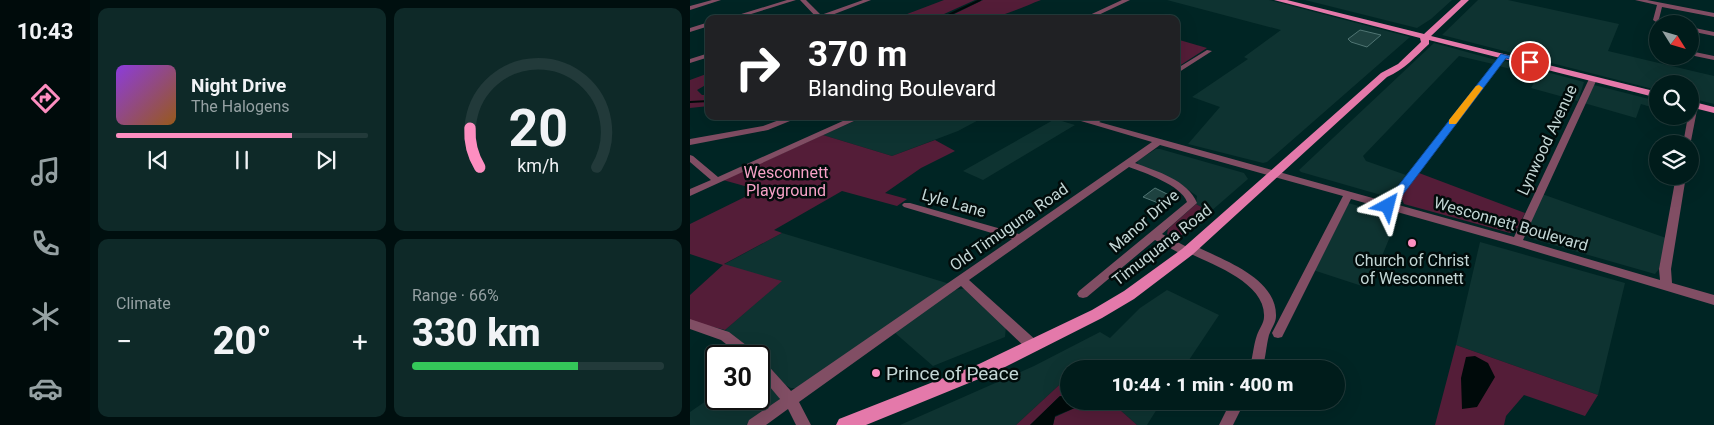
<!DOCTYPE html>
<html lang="en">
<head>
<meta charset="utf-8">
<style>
  :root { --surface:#001c1b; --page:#0e2928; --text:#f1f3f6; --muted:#95a1a3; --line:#223a3a; --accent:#fd8ec0 }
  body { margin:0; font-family:Roboto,sans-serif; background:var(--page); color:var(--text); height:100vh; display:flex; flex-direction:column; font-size:19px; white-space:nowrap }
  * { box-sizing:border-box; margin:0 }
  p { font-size:16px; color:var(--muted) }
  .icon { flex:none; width:28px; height:28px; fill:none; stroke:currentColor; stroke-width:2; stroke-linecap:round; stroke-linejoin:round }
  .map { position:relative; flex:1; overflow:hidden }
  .panel { display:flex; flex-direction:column; gap:8px; padding:8px; background:#000f0f; width:600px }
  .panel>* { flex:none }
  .top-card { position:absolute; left:15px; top:15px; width:475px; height:105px; border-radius:10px; box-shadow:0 5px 20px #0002,0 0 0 1px var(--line); background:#202124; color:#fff; overflow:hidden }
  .needle { width:32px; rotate:127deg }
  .tools { position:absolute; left:959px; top:15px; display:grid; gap:10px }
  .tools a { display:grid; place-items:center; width:50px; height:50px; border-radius:50%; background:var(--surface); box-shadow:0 5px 20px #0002,0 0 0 1px var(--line); font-size:25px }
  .speed { position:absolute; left:15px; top:345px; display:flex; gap:10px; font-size:25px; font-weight:700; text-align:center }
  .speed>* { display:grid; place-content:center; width:65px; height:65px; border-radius:50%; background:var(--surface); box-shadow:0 5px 20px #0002,0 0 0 1px var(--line); line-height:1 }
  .speed .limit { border:2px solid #111; border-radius:8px; background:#fff; color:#111 }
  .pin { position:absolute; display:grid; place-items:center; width:42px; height:42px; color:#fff; margin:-21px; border:2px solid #fff; border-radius:50%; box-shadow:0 1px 5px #0007 }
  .me { position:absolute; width:55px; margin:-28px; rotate:38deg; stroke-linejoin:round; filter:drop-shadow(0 0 4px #0008) }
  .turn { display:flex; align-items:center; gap:18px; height:105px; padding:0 20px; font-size:22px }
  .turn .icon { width:65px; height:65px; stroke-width:2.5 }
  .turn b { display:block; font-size:35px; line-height:42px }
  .big { font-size:38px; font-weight:800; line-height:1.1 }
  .panel .tile { flex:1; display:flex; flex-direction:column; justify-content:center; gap:8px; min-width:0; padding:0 18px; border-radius:10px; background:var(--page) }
  .panel .dial { align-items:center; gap:0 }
  .dial svg { height:130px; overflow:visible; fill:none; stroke:var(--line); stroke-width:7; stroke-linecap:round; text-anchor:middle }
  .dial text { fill:var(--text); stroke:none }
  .song { display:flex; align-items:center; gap:15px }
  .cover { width:60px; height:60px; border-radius:8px; background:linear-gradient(135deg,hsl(270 70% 55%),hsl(30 70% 35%)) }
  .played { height:5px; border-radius:2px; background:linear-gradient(90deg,var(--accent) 70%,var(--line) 70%) }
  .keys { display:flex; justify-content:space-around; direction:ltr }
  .heat { display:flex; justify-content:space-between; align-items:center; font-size:28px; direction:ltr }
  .charge { height:8px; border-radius:4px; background:linear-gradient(90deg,#34c759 66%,var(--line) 0) }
  .panel .tiles { flex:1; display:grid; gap:8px; grid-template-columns:repeat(2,1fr) }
  .trip { position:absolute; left:370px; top:360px; width:285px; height:50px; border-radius:25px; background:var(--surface); box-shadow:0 5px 20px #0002,0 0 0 1px var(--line); font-weight:800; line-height:50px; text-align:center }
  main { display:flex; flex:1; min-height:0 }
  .tab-bar { display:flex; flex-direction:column; width:90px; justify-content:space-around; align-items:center; background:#000b0b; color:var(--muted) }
  .tab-bar .icon { width:35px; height:35px }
  .tab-bar .active { color:var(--accent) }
  .tab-bar b { font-size:22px; color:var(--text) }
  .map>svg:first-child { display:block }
  .built { fill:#0e3331 }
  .green { fill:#541d38 }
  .water { fill:#000a0a }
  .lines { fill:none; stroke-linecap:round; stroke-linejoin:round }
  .stream { stroke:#000a0a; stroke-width:2 }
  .building { fill:#1e4240; stroke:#507573 }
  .minor { fill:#814e64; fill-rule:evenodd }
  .major { fill:#e479aa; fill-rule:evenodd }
  .route { fill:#1a73e8; stroke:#114b97 }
  .slow { fill:#f59e0b }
  .poi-dot { fill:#fd8ec0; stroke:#010c0b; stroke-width:2 }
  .labels { text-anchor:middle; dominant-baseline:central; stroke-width:5; stroke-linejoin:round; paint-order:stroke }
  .street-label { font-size:16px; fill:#c3d6d5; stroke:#010c0b }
  .park-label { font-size:16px; fill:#f6a1c6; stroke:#010c0b }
  .poi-label { font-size:16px; fill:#c3d6d5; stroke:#010c0b }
  .near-poi-label { font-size:19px; fill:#c3d6d5; stroke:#010c0b; text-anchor:start }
</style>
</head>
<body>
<main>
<nav class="tab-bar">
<b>10:43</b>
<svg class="icon active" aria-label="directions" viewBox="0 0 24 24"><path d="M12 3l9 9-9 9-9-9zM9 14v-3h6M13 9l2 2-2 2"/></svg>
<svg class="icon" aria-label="music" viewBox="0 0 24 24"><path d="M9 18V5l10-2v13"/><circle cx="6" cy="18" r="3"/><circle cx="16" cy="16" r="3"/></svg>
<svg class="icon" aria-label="phone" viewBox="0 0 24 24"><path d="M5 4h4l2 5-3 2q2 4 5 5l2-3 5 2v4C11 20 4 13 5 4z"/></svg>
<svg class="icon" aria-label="climate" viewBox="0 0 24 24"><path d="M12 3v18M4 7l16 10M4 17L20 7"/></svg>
<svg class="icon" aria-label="car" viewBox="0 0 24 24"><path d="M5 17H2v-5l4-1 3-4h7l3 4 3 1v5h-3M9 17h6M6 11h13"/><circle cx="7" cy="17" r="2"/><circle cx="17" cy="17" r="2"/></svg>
</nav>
<section class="panel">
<div class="tiles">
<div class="tile">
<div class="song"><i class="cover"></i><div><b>Night Drive</b><p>The Halogens</p></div></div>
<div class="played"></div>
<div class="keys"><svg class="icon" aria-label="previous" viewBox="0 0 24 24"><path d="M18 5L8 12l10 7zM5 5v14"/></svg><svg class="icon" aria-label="pause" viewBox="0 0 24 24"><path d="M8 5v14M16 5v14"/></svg><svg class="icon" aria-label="next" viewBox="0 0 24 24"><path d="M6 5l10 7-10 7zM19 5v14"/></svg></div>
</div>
<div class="tile dial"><svg viewBox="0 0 100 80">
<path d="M14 69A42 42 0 1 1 86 69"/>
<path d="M14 69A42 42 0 0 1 8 45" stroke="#fd8ec0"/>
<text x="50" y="56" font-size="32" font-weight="700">20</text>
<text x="50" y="72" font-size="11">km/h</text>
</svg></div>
<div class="tile"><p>Climate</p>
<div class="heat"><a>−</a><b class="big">20°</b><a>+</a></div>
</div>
<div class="tile"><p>Range · 66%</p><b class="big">330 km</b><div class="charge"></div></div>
</div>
</section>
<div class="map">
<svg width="1024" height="425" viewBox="0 0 1024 425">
  <rect width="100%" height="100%" fill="#002524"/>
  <path class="built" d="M477,0h102l141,37 -143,125 -4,1 -75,-19 32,-37 -28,-10 56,-38 -4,-2 37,-27z
    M615,0h147l-21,19 -14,9z
    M788,0h30l111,24 -11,27 106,25v28l-24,-6v-14h-32l-1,6 -215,-55z
    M744,43l62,17 -3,4 -34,-8 -96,100 3,5 40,14 -18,22 -87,-25 -2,-2z
    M815,61l79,21 -6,19 -47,-13 7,-12 -39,-10z
    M904,85l63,16v8l-16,-5 -5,14 -52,-15z
    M176,116h120l-28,15 -66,25 -69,-21z
    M365,119l20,6 -92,55 -20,-9z
    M466,149h4l84,24 4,6 -38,33 -14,-8 1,-8 -17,-12 -42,-19 -1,-4z
    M852,194l124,44 -7,31 -4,5 -126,-36 -3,-4 1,-5z
    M658,203l50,14 -18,44 -18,25 -49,-16z
    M92,233l168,51 -152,104h-7l-6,-3 -26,-29 -34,-26 56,-49 -58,-16z
    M790,242l145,41 -27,112 -142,-50z
    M278,288l38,38 -1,11 -72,29 -39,-34 59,-42z
    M477,290l52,25 -36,54h-102l-3,-2 -2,2h-7v7l-53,49h-116l134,-59 66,-34 10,6 30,-30z
    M69,371l21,25 -2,8 -32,21h-56v-13l26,-18v5h43z
    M420,401h52l-15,24h-10z"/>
  <path class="green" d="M254,0h31l-42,19h-39z
    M293,0h58c-24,9 -52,25 -78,16l-6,3h-13z
    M486,39l31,9 -31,20z
    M19,73v10l-12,7 5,5h7v11l-19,2v-28z
    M133,135l69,21 43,-16 20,11 -34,17 -36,25 22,6 -10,7 -55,-15 -68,39 8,3 -58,31 58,17 -57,49 -35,-9v-26l33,-30 -33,-11v-30l69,-34 -36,-10z
    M729,173l106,40 -8,16 -7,4 -106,-29 -3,-7z
    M506,204l14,8 -33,27 -10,-5 1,-5z
    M766,345l142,50 -13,21 -61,-21 -18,21 -2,9h-69z
    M379,376v21l-9,-1 -30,29h-14z
    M391,401h29l27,24h-84l2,-8 22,-10z"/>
  <path class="water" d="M785,356l13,7 7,14 -18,30 -15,2 -1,-31 5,-21z
    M370,396l9,1v4h12l-4,6 -22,9 -2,9h-23z"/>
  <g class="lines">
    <path class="stream" d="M250,19l40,-19
      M0,102l19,-1"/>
  </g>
  <path class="building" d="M670,30l21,5 -14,12 -16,-5 -3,-3z
    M465,188l12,6 9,4 -10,8 -23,-9z"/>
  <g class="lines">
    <path class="minor" d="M22,0h9l-31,10v-4z
      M97,0h9l-61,19h-10z
      M110,0h6l15,15 42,-15h8l-47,18 1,1h-7z
      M432,0h8l-40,19h-9z
      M945,0h12l67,13v4l-52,-10 -3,12 8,5h-8l-6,-4 4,-15z
      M19,22v4l-19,6v-4z
      M1000,27l24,5v4l-24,-5z
      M962,43l6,1v4l-8,-2 -1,-1z
      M517,50l5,1 -36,23v-5z
      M1000,51l24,5v4l-24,-5z
      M19,53v4l-19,6v-4z
      M812,55l5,1 -112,148 119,33 75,-158 7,-2 1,2 -74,161 137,40 -1,-11 17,-93h10l-15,93 1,14 42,12v10l-200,-60 -163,-46 -69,138 -4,1 -4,-1 -2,-4 71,-137 -183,-51 -25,18c21,8 53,17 62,40l-35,31 25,13 4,-2 4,1c28,14 82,32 81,70 0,7 -5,13 -7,19 -3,11 -3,23 -7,34h-13c4,-11 4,-23 8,-34 2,-6 7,-12 7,-18 2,-33 -48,-51 -73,-63l-4,2 -4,-1 -28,-15 -68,57 -4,1 -4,-1 -2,-3 2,-3 108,-89c-6,-17 -42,-29 -58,-35l-160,113 69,62 1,4 -1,4 -5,1 -5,-1 -67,-64 -162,116 12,23h-15l-8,-16 -22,16h-19l2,-5 31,-21 -21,-25v-15l5,2 27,30 221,-152 -108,-32 -2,-2 2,-2h6l109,31 133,-92 -88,-26h14l13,4 8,-4h10l-10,6 288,80z
      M1001,103h3l4,2 -8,41v-2h-7l5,-28h2z
      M100,116h12l-34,14 -78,15v-6l73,-13z
      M164,116h11l-175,80v-7l21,-9 -21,-18v-7l3,1 25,21z
      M0,319l39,13 26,20 1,4h-15l-20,-16 -31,-11z
      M541,401h14l-12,24h-14z"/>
    <path class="major" d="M584,0h13l137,34 37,-34h8l-38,36 227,56v6l-229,-58v4c-13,12 -25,26 -42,33l-195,178 -58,44 -32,19 -111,56 -125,51h-30l3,-6 140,-55 113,-54 32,-19 58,-42 199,-176 17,-9 23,-22 -1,-4z
      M1000,101l24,6v6l-24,-6z"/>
  </g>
  <path class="route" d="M811,54l33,8 -4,3 -24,-7 -114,151h-8l-1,-3 1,-2z"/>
  <path class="slow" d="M789,85l4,3 -27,36h-7v-4l27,-34z"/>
  <g class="poi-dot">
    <circle cx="722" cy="243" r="5"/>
    <circle cx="186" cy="373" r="5"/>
  </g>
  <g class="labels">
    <g class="street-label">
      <text transform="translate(857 140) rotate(-65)">Lynwood Avenue</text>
      <text transform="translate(264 203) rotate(16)">Lyle Lane</text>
      <text transform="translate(454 221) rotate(-41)">Manor Drive</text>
      <text transform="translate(821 224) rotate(16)">Wesconnett Boulevard</text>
      <text transform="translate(319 227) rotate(-35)">Old Timuguna Road</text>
      <text transform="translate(472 245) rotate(-38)">Timuquana Road</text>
    </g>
    <g class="park-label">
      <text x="96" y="172">Wesconnett<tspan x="96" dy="18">Playground</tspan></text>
    </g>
    <g class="poi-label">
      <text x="722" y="260">Church of Christ<tspan x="722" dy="18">of Wesconnett</tspan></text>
    </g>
    <g class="near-poi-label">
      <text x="196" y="373">Prince of Peace</text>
    </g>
  </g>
</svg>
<div class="tools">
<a><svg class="needle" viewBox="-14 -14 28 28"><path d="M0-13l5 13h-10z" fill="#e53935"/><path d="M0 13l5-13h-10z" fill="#95a1a3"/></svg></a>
<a><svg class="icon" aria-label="search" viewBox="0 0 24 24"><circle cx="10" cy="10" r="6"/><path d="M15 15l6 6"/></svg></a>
<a><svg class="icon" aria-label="layers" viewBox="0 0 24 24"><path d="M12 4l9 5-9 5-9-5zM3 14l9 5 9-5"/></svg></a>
</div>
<div class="speed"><div class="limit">30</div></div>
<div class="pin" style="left:840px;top:62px;background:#d93025"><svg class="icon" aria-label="arrive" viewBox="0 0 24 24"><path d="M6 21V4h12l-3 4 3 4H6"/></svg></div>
<svg class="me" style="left:698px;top:206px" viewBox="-20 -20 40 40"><path d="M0-17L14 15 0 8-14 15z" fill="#1a73e8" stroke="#fff" stroke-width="4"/></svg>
<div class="trip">10:44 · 1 min · 400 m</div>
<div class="top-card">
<div class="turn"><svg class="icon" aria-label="right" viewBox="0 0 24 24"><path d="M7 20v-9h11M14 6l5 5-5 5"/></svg><div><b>370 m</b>Blanding Boulevard</div></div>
</div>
</div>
</main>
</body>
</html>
